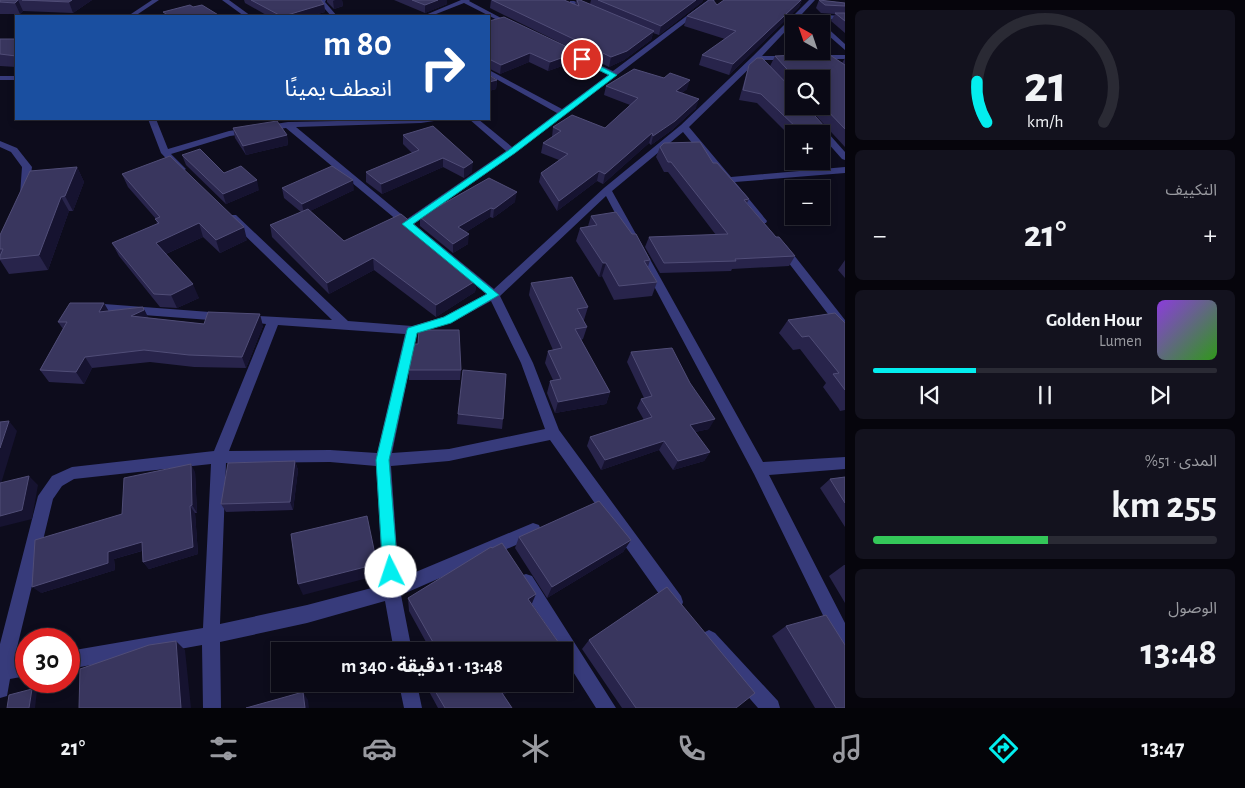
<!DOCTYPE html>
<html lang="ar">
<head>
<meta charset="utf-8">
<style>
  :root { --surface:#0a0915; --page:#13121e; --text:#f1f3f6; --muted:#999aa0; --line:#2a2a34; --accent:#03eeef }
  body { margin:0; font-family:"Alegreya Sans","Noto Sans Arabic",sans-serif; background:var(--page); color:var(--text); direction:rtl; height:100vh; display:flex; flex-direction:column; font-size:19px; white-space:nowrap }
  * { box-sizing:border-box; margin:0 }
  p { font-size:16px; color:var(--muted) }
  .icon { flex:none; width:28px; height:28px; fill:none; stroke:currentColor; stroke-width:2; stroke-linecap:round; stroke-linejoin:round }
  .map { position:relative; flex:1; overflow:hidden; direction:ltr }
  .details { display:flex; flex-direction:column; gap:10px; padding:10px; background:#06050c; width:400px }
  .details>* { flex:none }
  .hud { position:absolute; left:15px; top:15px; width:475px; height:105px; border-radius:0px; box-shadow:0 2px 8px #0003,0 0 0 1px var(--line); direction:rtl; background:#1a4fa0; color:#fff; overflow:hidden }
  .needle { width:32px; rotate:320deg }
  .buttons { position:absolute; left:785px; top:15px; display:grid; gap:10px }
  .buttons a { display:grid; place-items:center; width:45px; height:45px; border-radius:0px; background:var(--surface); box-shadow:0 2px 8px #0003,0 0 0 1px var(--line); font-size:25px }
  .speed { position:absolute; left:15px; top:628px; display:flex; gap:10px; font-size:25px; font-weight:700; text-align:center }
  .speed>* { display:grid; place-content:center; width:65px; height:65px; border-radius:50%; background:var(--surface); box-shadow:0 2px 8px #0003,0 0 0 1px var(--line); line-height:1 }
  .speed .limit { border:8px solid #d22; background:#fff; color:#111 }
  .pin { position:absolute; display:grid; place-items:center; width:42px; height:42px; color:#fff; margin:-21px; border:2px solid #fff; border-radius:50%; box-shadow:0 1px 5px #0007 }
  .me { position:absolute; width:55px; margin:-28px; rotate:356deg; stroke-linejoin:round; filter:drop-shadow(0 0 4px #0008) }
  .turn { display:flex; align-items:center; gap:18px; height:105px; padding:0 15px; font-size:22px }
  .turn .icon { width:65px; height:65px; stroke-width:2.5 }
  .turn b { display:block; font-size:35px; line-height:42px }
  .big { font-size:38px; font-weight:700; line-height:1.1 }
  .details .card { flex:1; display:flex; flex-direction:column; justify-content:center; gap:8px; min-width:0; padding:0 18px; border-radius:8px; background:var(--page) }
  .details .dial { align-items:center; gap:0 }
  .dial svg { height:130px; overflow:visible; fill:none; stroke:var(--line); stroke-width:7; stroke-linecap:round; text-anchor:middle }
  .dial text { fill:var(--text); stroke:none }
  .song { display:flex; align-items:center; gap:15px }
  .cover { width:60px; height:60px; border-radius:8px; background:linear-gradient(135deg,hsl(270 70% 55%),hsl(110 70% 35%)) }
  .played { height:5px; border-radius:2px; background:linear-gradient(90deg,var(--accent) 30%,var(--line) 30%) }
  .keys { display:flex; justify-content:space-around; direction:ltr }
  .heat { display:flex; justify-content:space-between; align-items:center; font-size:28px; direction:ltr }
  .charge { height:8px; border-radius:4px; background:linear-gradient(90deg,#34c759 51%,var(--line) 0) }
  .trip { position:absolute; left:271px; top:642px; width:302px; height:50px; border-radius:0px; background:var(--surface); box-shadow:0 2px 8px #0003,0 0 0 1px var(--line); font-weight:700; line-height:50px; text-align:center; direction:rtl }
  .menu { display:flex; height:80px; justify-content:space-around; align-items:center; background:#040408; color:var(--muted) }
  .menu .icon { width:35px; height:35px }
  .menu .selected { color:var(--accent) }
  .menu b { font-size:22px; color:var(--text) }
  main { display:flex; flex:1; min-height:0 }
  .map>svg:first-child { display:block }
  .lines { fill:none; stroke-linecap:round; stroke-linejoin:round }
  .street { fill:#373b7b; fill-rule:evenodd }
  .wall { fill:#28244b }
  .shaded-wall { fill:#161330 }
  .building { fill:#39365e; stroke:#504d77 }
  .route { fill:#03eeef; stroke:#029b9b }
</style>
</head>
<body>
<main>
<section class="details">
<div class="card dial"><svg viewBox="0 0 100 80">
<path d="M14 69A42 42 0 1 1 86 69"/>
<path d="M14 69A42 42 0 0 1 8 44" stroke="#03eeef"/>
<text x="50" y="56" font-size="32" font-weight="700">21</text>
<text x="50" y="72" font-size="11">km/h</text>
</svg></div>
<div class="card"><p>التكييف</p>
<div class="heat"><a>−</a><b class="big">21°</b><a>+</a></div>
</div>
<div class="card">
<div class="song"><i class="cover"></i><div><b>Golden Hour</b><p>Lumen</p></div></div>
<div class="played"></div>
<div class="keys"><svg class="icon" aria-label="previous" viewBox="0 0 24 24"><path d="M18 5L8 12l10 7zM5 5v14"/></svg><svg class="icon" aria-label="pause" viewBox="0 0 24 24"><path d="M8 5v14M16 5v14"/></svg><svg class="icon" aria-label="next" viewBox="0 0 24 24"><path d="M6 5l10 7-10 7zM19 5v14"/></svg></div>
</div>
<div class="card"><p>المدى · 51%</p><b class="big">255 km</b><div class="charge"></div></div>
<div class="card"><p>الوصول</p><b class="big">13:48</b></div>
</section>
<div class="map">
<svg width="845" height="708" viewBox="0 0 845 708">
  <rect width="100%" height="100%" fill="#0d0c1c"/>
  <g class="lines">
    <path class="street" d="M152,0h7l-24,16h-7z
      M222,0h7l22,16h-7z
      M320,0h6l-1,2 12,14h-6l-12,-14z
      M461,0h9l-1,1 47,25 -5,1 -47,-24 -33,13h-8z
      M708,0h7l-200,153 -101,71 80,65 110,-101 77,-63 72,-69 56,-56h6l-13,14 43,2v4l-47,-2 -36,38h29l4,2 -1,2h-36l-69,67 42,50 114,-10v6l-110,9 32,39 -1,2h-8l-75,-91 -71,59 151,271 82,-5v12l-76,6 76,148v28l-6,-3 -85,-174 -148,-278 -106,100 33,67 26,67 122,166 2,6 -2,6 -6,2 -6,-2 -119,-168 -101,21 -58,5 8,113 134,-56 6,2 2,5 -2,5 -138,60 11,56h-18l-9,-50 -78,22 -87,19 1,66h-18l-1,-63 -133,24v-18l134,-23 8,-164 -137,15 -12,7 -9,13 -39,161 12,-2v18l-16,3 -3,17 -7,2v-54l38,-148 14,-20 20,-9 142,-16 52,-127 -25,-3 -2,-3 2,-3 91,5 -104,-101v-4h8l112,106 64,5 31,-9 43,-23 -200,-166 -56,8 -59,18 15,15 -5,3 -3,-1 -17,-18 -13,-34h8l12,30 61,-18 59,-9 147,-3 -1,2 -13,2 -125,4 111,92 99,-68 -37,-32h9l34,28 45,-34 -68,-38v-5l73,39 46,-34 -48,-24v-2h4l49,22zM491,301l30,62 24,66 -96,20 -57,4 25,-120 34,-10zM278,325l127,9 -28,119 -47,-3 -101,1zM330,462l46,4 7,119 -76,20 -87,19 6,-161z
      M570,1h4l20,10 -5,1 -19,-9z
      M819,24h4l22,20v6l-24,-21v-5z
      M815,55h30v4h-27l-4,-2z
      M0,76h16v4h-16z
      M795,106h9l41,46v8l-3,-1z
      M0,141l17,7 15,19 -4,30 -3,1 -5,-3 2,-28 -11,-15 -11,-5z
      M782,244l4,1 59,75v12l-4,-1 -63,-82 -1,-2 1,-2z
      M91,303l132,10 6,4 -6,4 -132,-10 -6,-4z
      M526,574l6,2 84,132h-20l-31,-49v-8h-5l-40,-63 -2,-6 2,-6z
      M709,630l6,3 63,68 2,7h-22l-55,-63 -3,-6 3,-6z
      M399,684h18l5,24h-18z"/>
  </g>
  <path class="wall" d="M0,0h92l-19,13 -50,-2 -3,3h-20z
    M244,0h77l3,4 1,8 -15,4h-42l-23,-13z
    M327,0h15l1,6 -9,3 -7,-7z
    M394,0h53v4l-22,9z
    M491,0h73l11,5 1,-5h4l10,4 1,-4h112l-1,2 -43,33 -6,-2 -2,7 -27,20 -15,7 -119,-59z
    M724,0h78l-3,7 -70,68 -30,-10 3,-10 23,-16 -41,-13 3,-10 30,-11z
    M819,0l26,3v30l-14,-12 4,-7 -14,-1 -5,-5z
    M489,21l87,40 -28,10 -19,-9 -29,12 -10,-5v7l7,4 -1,9 -7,2z
    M0,39h16v28l-16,-1z
    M775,56l26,1 41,6 3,-5v89l-38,-41h14v-27h-27v27l32,22 -5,8v-2h-27v6l-37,-37 -18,-3 7,-25 3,-10 21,1z
    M606,86l81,3 -5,4 14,15 -24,22 -21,15 -2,-2 -46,41 -6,-3 -40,30 -18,-29 2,-9 18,-13 -18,-7 2,-10 9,-6 1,-10 52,1 25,-23 -26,-10z
    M233,128l54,7 1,10 -42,10 -11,-17z
    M403,135l69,37 -8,6 -21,-11 -61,27 -16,-12v-10l46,-19 -9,-9z
    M660,147l53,16 36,36 -2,4 29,34 19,19 -6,10 -57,3 -1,2 -71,2 -15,-26 4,-10 67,-2 -48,-63h-4l-8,-15z
    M182,155l42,18 35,17 -33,14 -40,-39z
    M77,167l7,15 -11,29h-4l-21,59 -39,4 -9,-14v-25z
    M122,174l125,66 -27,13 -17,-16 -37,17 33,44 -22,10 -17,-1 -41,-51 -7,-13 45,-19 -1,-5 -28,-32z
    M282,188l72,2 -44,21 34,30 98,7v8l35,24 -2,12 -39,25 -62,-47 -45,24 -57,-57 -2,-12 31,-13 -17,-14z
    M515,202l-22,16 -3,-1 -24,15 2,12 -15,9 -33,-27v-9z
    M591,216l59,44 -2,7 9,15 -5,14 -38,4 -12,-24 -3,1 -23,-36 4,-13 8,-2z
    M845,260v18l-7,-8z
    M531,283l57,24 -4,13h-1l4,7 -4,12 -2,1 29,52 -4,12 -51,9 -8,-20 3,-12 3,-1 -8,-17 3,-12 5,-1 -24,-55z
    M143,307l5,11 56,6 59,2 -17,42 -52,-1 -44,-5 -58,6 -8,16 -35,-2 -9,-12 23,-41 -5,-7 50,-11z
    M788,320l57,3v87l-5,1 -1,-2 -16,-22 3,-4 -26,-34 -7,1 -14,-17z
    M418,344l43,26 -1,10h-51v-10z
    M631,352l78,77 -14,3 15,20 -6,9 -31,9 -14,-20 -58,20 -14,-24 3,-9 54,-17 -7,-12 4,-9 3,-1 -17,-36z
    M458,414l45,5 -1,10 -45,-5z
    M295,461l3,9 -5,40 -67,2 -5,-8z
    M195,472l2,41h-2l3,41 -49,15 -6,-7 -1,-11 -28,8 1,11 -74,23 81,-79z
    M845,477v50l-25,-39 10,-9z
    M519,537l112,3 -8,12 -76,46 -32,-50z
    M844,565h1v38l-16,-27z
    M408,598l124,6 29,42 -3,5h-127l-22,-40z
    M786,626l59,82h-30l-43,-72z
    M589,640l147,68h-114l-40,-59z
    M425,684h94l-16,11 9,13h-74z"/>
  <path class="shaded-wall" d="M18,0l5,11 -3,3 -5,-11z
    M72,0h20l-19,13 -4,-11z
    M335,0h7l1,6 -9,3 -1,-8z
    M438,0h9v4l-22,9v-8z
    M696,0h7l-1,2 -43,33 2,-9z
    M801,0h1l-3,7 -70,68 4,-11z
    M324,4l1,8 -15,4h-26z
    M654,31l-3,9 -27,20 -15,7 2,-10z
    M578,52l-2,9 -28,10 2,-9z
    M530,53l-1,9 -29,12 1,-9z
    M497,80l-1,9 -7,2v-9z
    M690,80l-3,9 -14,11 3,-9z
    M699,99l-3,9 -24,22 -21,15 2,-9z
    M175,119h12l-11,2z
    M652,133l-3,10 -46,41 2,-10z
    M287,135l1,10 -42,10 -3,-9z
    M443,158v9l-61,27 -1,-10z
    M473,162l-1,10 -8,6v-10z
    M77,167l7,15 -11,29 -8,-15z
    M599,171l-2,10 -40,30 2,-10z
    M257,180l2,10 -33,14 -3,-10z
    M353,180l1,10 -50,24 -2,-10z
    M517,192l-2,10 -22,16 1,-9z
    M61,197l8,14 -21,59 -9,-15z
    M491,208l-1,9 -32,20v-10z
    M199,223l4,14 -42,19 -5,-13z
    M244,227l3,13 -27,13 -4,-13z
    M469,234l-1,10 -15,9v-9z
    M442,248v12l-6,-8z
    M373,258l1,12 -45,24 -2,-11z
    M603,263h3l-4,13 -3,1z
    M477,280l-2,12 -39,25v-12z
    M193,284l6,14 -22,10 -6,-13z
    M104,303l7,12 -12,-3z
    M143,307l6,12 -18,-3z
    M260,314l3,12 -17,42 -4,-11z
    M85,357l7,11 -8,16 -8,-12z
    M610,392l-4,12 -51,9 3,-11z
    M715,419l-6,10 -24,5 5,-9z
    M9,421l8,10 -17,56v-39z
    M664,441l-5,9 -58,20 4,-10z
    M710,452l-6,9 -31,9 5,-9z
    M295,461l3,9 -5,40 -3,-8z
    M191,464l4,8 2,41 -5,-8z
    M29,476l9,9 -6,34 -32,8v-11z
    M190,506l5,7 3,41 -49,15 -6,-7z
    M631,540l-8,12 -76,46 5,-11z
    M142,542l6,7 -34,10 1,11 -74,23 -9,-6 76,-35z
    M377,564l2,11 -76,20 -5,-11z
    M536,594l-6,14 -2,-9z
    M176,641l9,9 6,58h-10z
    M561,646l-3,5h-4z
    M509,684h10l-23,16 4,-10z
    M32,689l5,2 -2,17h-6z
    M303,692l5,8 1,8h-4z"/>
  <path class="building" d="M0,0h18l-3,3 -15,-1z
    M22,0h50l-3,2z
    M251,0h70l3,4 -40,12h-3z
    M412,0h26l-13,5z
    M492,0h72l15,6 -2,-6h3l74,31 -27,20 -16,6z
    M598,0h98l-35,26z
    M709,0h4l4,5 7,-5h77l-68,64 -31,-9 34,-24 -49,-15z
    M819,0l26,3v3l-20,-1z
    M190,5l3,2 9,-2 18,11h-51l-6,-4z
    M835,13h10v8z
    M504,17l74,35 -28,10 -20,-9 -29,12 -12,-6v3v-41z
    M0,39h16v17l-16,-2z
    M799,55l2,2 29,-2 15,10v64l-24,-25v-25h-25l-21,-23z
    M757,58h5l32,33v15h12l20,22 -27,2 -38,-36 -18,-4 6,-25z
    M634,69l30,9 6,-5 20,7 -14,11 23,8 -24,22 -22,15 -1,-3 -47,41 -6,-3 -40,30 -18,-28 27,-19 -25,-11 18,-12 -8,-4 19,-12 33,13 33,-30 -32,-12z
    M489,75l8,5 -8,2z
    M277,121l10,14 -44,11 -10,-18z
    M433,126l40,36 -9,6 -21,-10 -62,26 -15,-12 53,-22 -16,-15z
    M700,142l13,21h4l32,36 -5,1 32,37h3l16,19 -60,3 1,2 -72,2 -15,-26 79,-3 -57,-72h-3l-8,-15 4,-4z
    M200,149l24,24 17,-7 16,14 -34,14 -41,-39z
    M170,156l74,71 -28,13 -17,-17 -43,20 37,41 -22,11 -17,-1 -42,-51 47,-20 -4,-4 5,-2 -38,-43z
    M332,166l21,14 -51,24 -20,-16z
    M77,167l-12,29 -4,1 -22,58 -39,4v-3l3,-7h-3v-14l30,-64z
    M489,178l28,14 -23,17 -3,-1 -33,19 11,7 -16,10 -33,-27z
    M308,209l36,32 57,-27 41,34 -6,4 41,28 -41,25 -63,-47 -46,25 -57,-58z
    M616,212l16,22h4l14,26 -6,1 13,21 -38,4 -13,-23h-3l-23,-35 17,-3 -6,-9z
    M572,277l16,30 -11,2 10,18 -12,2 35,63 -52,10 -8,-21 11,-2 -13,-28 14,-3 -31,-65z
    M70,303h34l-5,9 44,-5 1,3 -13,6 73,8 4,-12 52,2 -18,43 -53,-2 -45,-5 -59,7 -9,15 -36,-2 27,-48h-9z
    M835,313l10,10v67l-12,-16 6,-1 -30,-37 -7,1 -14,-17z
    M419,330h40l2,40h-52l5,-26h4z
    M672,348l18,35 25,36 -25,6 20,27 -32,9 -14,-20 -59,19 -15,-23 62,-20 -11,-18 11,-3 -21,-44z
    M463,370l43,4 -3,45 -45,-5z
    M9,421l-9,27v-26z
    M295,461l-5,41 -69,2 7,-41z
    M191,464l1,41 -2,1 3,41 -50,15 -1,-20 -34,10v11l-76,24 3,-47 87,-26 2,-36z
    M29,476l-7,34 -22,6v-33z
    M845,477v26l-15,-24z
    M599,501l32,39 -79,47 -33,-50z
    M367,516l10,48 -79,20 -7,-50z
    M502,543l34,51 -8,5 33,47 -7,5h-117h1l-30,-53 83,-51 1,1z
    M667,587l88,106 -19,15h-100l-47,-68z
    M826,615l19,30v63h-9l-50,-82z
    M176,641l5,67h-102l1,-39 69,-24z
    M431,684h78l-9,6 12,18h-67z
    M32,689l-3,19h-22l2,-13z
    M303,692l2,16h-59z"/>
  <path class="route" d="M579,58h5l33,17 -102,78 -102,71 86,71 -48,28 -34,10 -28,127 9,112 -2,5 -5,3 -5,-3 -3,-5 -7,-112 31,-130 1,-2 36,-11 43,-23 -85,-70 107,-74 100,-75 -30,-14z"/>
</svg>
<div class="buttons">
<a><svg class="needle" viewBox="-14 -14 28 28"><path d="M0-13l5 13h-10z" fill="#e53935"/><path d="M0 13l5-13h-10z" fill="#999aa0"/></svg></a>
<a><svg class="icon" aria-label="search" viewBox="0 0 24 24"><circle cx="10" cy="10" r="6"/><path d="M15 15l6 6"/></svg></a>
<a>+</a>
<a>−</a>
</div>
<div class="speed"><div class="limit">30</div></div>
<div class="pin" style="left:582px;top:59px;background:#d93025"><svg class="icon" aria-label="arrive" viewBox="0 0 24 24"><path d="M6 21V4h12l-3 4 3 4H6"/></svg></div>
<svg class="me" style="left:391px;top:572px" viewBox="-20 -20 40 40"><circle r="19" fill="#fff"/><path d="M0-13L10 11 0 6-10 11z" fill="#03eeef"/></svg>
<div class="trip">13:48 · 1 دقيقة · 340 m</div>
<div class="hud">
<div class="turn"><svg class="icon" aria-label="right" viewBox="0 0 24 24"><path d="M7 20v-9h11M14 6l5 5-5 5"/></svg><div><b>80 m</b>انعطف يمينًا</div></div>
</div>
</div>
</main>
<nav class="menu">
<b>13:47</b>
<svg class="icon selected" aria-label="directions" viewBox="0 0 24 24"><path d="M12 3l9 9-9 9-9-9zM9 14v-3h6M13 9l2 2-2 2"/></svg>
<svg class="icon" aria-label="music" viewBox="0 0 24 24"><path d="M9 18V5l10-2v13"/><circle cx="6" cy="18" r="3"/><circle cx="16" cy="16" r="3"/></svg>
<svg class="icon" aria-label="phone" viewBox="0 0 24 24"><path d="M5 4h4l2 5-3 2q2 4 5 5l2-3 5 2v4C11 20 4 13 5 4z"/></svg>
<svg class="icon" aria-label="climate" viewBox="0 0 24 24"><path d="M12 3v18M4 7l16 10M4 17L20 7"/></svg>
<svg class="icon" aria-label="car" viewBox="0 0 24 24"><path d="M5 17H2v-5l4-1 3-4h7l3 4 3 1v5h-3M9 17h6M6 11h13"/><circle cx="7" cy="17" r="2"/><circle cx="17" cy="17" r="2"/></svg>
<svg class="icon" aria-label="filters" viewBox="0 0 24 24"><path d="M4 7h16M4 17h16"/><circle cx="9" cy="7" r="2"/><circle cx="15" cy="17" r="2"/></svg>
<b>21°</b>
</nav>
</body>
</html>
